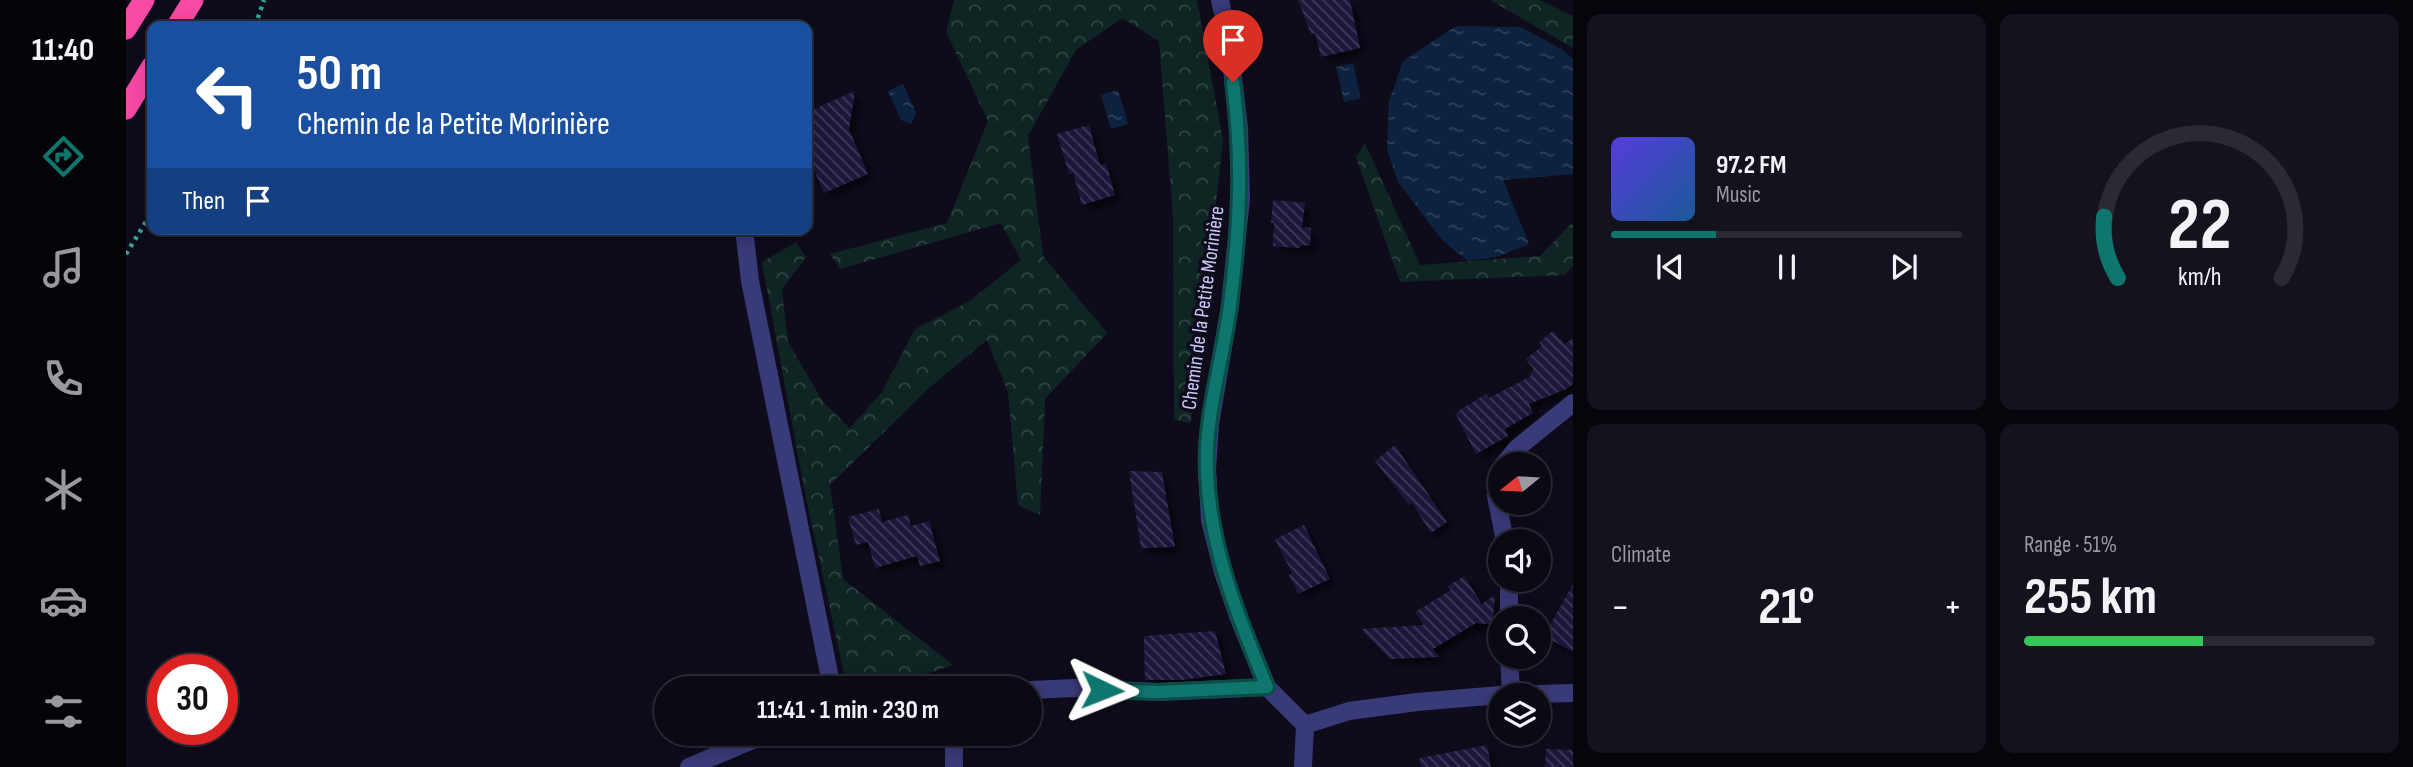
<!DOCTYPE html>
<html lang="en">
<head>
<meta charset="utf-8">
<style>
  :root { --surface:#0a0914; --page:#13121d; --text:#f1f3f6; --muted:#999aa0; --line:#2a2a34; --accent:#0f766e }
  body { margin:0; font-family:"Sofia Sans Condensed",sans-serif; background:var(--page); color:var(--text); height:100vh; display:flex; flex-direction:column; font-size:26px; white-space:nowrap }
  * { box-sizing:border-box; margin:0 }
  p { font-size:23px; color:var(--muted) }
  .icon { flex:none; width:38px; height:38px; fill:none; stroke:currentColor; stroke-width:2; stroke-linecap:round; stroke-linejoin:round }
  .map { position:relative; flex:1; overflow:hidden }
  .details { display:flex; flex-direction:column; gap:14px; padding:14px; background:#06050b; width:840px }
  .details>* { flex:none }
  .top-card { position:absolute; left:21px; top:21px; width:665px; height:214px; border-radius:14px; box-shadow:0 4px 18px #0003,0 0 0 2px var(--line); background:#1a4fa0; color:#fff; overflow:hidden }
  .needle { width:46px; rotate:252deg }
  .buttons { position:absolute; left:1362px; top:452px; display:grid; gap:14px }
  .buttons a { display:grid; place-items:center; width:63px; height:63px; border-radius:50%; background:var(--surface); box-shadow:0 4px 18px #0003,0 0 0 2px var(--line); font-size:35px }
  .speed { position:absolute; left:21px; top:654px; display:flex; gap:14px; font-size:35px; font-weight:700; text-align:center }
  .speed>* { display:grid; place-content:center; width:91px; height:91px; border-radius:50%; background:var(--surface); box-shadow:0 4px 18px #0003,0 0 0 2px var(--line); line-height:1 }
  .speed .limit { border:10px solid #d22; background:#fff; color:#111 }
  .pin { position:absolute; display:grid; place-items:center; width:60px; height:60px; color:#fff; margin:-72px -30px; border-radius:50% 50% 50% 0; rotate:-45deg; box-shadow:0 0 7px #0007 }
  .pin .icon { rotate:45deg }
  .me { position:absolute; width:77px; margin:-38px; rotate:92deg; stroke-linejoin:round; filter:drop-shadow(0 0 5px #0008) }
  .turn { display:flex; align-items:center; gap:24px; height:147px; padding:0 35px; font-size:32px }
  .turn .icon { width:91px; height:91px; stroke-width:2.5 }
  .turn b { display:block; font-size:49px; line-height:60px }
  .then { display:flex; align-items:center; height:66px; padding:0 35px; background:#0003; gap:14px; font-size:26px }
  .big { font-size:52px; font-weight:700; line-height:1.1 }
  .details .tile { flex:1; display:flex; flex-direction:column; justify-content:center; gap:10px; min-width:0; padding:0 24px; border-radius:14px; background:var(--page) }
  .details .dial { align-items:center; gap:0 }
  .dial svg { height:182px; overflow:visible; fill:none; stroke:var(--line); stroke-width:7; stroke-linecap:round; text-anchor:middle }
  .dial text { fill:var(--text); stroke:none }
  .song { display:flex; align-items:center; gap:21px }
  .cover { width:84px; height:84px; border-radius:10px; background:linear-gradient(135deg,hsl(250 70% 55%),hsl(210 70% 35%)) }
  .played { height:7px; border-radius:4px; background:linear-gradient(90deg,var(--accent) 30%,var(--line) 30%) }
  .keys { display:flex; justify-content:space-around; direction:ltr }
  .heat { display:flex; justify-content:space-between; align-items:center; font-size:38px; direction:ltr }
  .charge { height:10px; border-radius:5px; background:linear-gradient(90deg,#34c759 51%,var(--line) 0) }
  .details .tiles { flex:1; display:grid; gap:14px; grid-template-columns:repeat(2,1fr) }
  .trip { position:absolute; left:528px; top:676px; width:388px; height:70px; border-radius:35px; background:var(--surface); box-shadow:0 4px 18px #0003,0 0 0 2px var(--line); font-weight:700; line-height:70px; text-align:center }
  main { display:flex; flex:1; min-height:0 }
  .menu { display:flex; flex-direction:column; width:126px; justify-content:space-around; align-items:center; background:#040408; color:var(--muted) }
  .menu .icon { width:49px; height:49px }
  .menu .on { color:var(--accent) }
  .menu b { font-size:32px; color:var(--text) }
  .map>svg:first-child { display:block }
  .forest { fill:url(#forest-crowns) }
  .water { fill:url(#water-ripples) }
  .building { fill:url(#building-back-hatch); filter:url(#shadow) }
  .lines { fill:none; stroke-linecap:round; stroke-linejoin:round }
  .path { stroke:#32a79a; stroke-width:4.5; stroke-dasharray:3.5 5; stroke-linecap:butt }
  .minor { stroke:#393a78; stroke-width:18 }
  .highway { stroke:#f74aa5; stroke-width:21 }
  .route-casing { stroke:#0a4d48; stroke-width:18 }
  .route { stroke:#0f766e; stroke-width:12 }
  .labels { text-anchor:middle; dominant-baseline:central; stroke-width:7; stroke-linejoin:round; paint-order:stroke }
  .street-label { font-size:21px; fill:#ccc9fc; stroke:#0e0c1b }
</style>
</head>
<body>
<main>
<nav class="menu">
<b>11:40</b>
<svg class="icon on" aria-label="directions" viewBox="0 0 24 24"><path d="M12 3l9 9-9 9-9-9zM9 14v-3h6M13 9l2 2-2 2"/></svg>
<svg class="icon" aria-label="music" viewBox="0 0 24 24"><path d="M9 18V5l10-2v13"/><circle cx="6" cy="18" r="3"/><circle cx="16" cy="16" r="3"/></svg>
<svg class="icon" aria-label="phone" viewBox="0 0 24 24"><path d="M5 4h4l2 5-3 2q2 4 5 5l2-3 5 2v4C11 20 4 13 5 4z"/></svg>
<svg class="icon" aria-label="climate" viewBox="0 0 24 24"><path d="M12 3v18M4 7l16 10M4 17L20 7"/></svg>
<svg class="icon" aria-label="car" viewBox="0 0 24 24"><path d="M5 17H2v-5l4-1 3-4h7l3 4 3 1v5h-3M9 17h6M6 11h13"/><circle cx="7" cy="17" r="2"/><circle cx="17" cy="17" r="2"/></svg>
<svg class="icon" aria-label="filters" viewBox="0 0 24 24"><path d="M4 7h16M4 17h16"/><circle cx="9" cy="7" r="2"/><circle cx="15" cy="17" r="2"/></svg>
</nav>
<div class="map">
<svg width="1447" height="767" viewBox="0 0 1447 767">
  <defs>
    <pattern id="forest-crowns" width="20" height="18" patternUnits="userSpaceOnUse" patternTransform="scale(1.75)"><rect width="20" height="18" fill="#0f2523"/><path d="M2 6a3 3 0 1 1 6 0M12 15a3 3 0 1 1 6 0" fill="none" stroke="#314344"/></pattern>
    <pattern id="water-ripples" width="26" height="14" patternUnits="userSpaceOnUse" patternTransform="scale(1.75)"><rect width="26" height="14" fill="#0d223e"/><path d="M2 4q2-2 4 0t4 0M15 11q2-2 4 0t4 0" fill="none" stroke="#2f415b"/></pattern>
    <pattern id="building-back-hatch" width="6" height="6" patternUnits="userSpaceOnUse" patternTransform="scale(1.75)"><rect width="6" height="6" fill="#1e193b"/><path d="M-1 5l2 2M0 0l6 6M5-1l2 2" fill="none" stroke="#3e3958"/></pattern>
    <filter id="shadow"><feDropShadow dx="6" dy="6" stdDeviation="3.5" flood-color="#0009"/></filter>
  </defs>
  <rect width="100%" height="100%" fill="#0e0c1b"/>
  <path class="forest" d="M828,0h243l26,141 -32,282 -17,-3 -1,-203 -14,-176 -37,-23 -46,32 -48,86 15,120 64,77 -62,66 -5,116 -22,-10 -10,-113 -21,-52 -57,47 -100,98 13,94 110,86c-27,8 -83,33 -107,18l-42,-195 -42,-226 34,-20 10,15 -24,32 6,53 35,60 27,26 32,-36 33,-63 55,-28 51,-41 -20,-37 -161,46 -10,-15 117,-31 41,-102 -42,-89z
    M1364,0h50l33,16v32z
    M1239,143l55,122 120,-9 33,-34v44l-9,9 -164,7 -44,-125z"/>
  <path class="water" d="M1330,26l65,1 42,23 10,9v115l-70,6 26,64 -33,13 -28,4 -26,-21 -44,-58 -11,-32 2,-48 14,-41z
    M1227,63l8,35 -17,4 -8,-35z
    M777,84l13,29 -5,11 -10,-4 -13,-29z
    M992,90l10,34 -17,5 -10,-34z"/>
  <path class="building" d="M1172,0h52l10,48 -39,9 -6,-24 -4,1z
    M729,91l-6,38 19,45 -44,19 -13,-30 -4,3v-54z
    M963,125l11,40 6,-2 9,32 -33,10 -9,-32 -4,1 -12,-40z
    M1147,200l32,3 -3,24 9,1 -1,18 -9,-1 -1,3 -27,-2 1,-23h-3z
    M1427,331l12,13 8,-6v46l-7,5 -37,15 4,9 -28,16 3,7 -32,18 -21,-41 31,-19 3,4 42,-22 -1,-3 4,-3 -8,-11 16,-13 -3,-4z
    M1269,445l52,77 -16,11 -19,-30 -3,2 -34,-44z
    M1003,471l33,1 13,75 -34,1z
    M753,509l3,13 26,-7 3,11 18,-5 11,40 -20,5 -3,-10 -42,12 -7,-26 -12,3 -8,-28z
    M1178,525l26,54 -32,15 -9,-19 3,-2 -17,-34z
    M1338,576l18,28 13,-9 -2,25 3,5 -20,-2 -43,26 7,8 -50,2 -29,-30 63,-4 -9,-13 36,-22 -3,-4z
    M1447,584v68l-29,-16z
    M1089,631l11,43 -45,6h-36l-1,-44z
    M1361,745l4,22h-70l-1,-9z
    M1420,749l27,1v17h-28z"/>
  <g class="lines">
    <path class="path" d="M129,26l9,-26
      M0,254l26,-42"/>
    <path class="minor" d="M1094,0l8,36 11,92 2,70 -11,107 -20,119 -3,46 3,50 13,52 15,44 29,71 38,38
      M618,229l6,52 82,407
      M1378,464l13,-16 56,-45
      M1374,474l-4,22 9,45
      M1383,618v-39
      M1383,656l2,39
      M905,690l43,-2 84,4 109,-5
      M1383,695l64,-2
      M1179,725l44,-14 68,-9 83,-7
      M563,767l80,-34
      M828,767v-34
      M1177,767l2,-42"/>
    <path class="highway" d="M51,26l16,-26
      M0,29l18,-29
      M0,109l26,-43"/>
  </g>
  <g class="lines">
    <defs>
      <path id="route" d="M976,690l55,2 110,-5c-29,-70 -57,-138 -60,-214 -3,-56 16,-113 23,-168 10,-78 13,-145 3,-223"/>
    </defs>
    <use href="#route" class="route-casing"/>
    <use href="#route" class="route"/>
  </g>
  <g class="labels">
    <g class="street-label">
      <text transform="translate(1077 308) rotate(-82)">Chemin de la Petite Morinière</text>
    </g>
  </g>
</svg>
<div class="buttons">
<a><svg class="needle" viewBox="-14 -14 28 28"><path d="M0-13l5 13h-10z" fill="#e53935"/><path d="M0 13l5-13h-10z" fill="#999aa0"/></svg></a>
<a><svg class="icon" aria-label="sound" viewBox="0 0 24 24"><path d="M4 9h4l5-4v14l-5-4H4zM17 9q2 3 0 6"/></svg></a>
<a><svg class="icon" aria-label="search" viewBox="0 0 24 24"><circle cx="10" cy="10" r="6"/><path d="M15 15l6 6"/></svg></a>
<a><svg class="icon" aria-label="layers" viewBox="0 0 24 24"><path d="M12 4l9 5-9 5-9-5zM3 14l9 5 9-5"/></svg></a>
</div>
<div class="speed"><div class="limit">30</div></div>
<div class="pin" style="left:1107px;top:82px;background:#d93025"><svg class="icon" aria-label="arrive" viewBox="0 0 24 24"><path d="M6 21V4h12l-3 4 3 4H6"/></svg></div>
<svg class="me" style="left:976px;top:690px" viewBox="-20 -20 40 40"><path d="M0-17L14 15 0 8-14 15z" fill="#0f766e" stroke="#fff" stroke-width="4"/></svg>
<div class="trip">11:41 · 1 min · 230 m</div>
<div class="top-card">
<div class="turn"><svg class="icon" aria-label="left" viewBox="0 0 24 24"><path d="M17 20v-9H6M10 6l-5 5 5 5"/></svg><div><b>50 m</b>Chemin de la Petite Morinière</div></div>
<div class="then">Then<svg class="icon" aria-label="arrive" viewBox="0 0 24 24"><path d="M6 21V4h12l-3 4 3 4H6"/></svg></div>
</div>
</div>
<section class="details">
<div class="tiles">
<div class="tile">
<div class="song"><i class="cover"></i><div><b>97.2 FM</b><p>Music</p></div></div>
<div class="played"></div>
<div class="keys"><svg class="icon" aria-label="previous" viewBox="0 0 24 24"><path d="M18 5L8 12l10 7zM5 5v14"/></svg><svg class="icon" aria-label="pause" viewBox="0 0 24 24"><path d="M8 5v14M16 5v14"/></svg><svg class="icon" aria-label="next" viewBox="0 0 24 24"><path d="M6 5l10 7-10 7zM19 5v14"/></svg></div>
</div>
<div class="tile dial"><svg viewBox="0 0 100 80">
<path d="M14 69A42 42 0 1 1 86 69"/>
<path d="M14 69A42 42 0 0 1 8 42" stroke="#0f766e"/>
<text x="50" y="56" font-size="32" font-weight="700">22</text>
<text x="50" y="72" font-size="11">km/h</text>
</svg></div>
<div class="tile"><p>Climate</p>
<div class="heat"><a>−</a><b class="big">21°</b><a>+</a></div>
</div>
<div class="tile"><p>Range · 51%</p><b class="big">255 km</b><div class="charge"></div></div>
</div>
</section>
</main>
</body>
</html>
